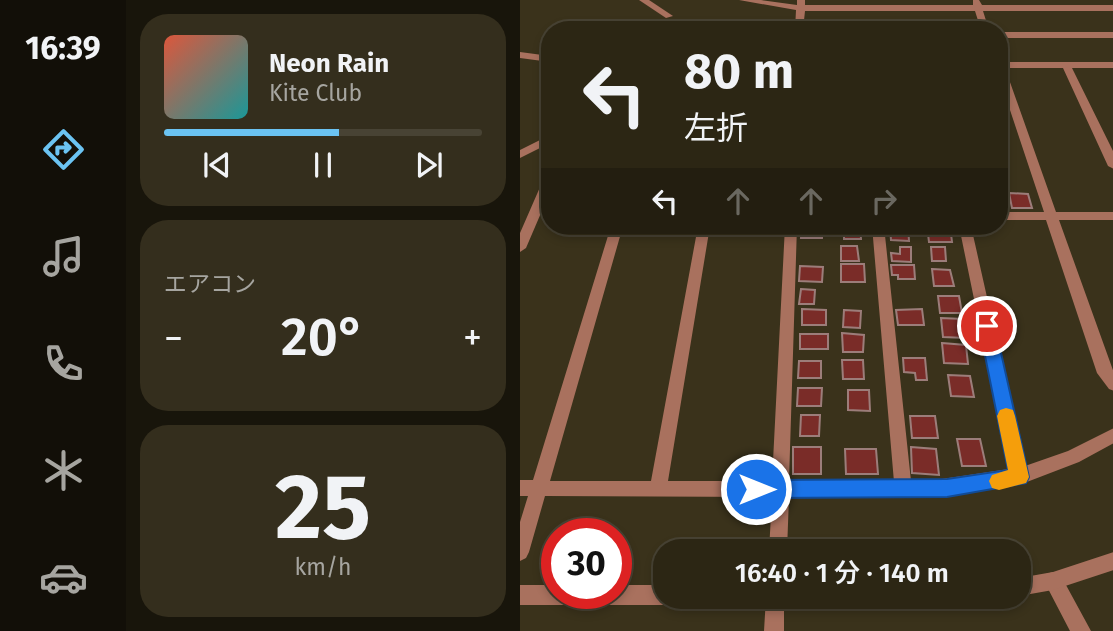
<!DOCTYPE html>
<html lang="ja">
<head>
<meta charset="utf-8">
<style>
  :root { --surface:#2c2614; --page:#342e1d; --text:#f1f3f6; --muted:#a6a5a0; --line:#484334; --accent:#6bc3f2 }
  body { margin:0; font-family:"Fira Sans","Noto Sans JP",sans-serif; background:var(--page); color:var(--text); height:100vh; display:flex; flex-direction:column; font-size:26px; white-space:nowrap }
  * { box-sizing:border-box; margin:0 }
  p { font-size:23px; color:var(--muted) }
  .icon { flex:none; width:38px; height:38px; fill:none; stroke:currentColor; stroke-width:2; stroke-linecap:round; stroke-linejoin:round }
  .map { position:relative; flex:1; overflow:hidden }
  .side { display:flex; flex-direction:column; gap:14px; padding:14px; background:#18150b; width:394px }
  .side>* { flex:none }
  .hud { position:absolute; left:21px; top:21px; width:467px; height:214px; border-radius:28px; box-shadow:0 4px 10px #0003,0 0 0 2px var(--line); background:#2c2614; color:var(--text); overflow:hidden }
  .speed { position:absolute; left:21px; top:518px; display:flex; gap:14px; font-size:35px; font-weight:700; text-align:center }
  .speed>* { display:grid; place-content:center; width:91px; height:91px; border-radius:50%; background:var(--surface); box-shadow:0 4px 10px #0003,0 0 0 2px var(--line); line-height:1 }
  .speed .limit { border:10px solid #d22; background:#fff; color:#111 }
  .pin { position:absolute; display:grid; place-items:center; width:60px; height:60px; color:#fff; margin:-30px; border:4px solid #fff; border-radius:50%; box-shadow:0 2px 7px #0007 }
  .me { position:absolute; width:77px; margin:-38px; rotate:90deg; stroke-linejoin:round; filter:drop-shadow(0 0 5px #0008) }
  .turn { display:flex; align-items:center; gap:24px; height:147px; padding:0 28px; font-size:32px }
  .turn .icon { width:91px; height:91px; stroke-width:2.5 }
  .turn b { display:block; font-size:49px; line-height:60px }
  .lanes { display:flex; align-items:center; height:66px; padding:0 28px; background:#0003; justify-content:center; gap:35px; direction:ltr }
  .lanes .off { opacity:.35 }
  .big { font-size:52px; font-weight:600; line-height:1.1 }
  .side .widget { flex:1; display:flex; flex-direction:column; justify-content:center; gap:10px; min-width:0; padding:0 24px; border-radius:28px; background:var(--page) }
  .side .dial { align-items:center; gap:0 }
  .dial b { font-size:91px; line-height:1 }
  .song { display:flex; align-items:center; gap:21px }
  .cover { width:84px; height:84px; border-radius:10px; background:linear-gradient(135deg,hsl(10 70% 55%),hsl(180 70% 35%)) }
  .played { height:7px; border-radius:4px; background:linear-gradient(90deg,var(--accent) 55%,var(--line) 55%) }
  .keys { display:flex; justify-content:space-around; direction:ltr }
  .heat { display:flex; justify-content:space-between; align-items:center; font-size:38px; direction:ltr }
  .trip { position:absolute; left:133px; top:539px; width:378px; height:70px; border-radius:28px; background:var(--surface); box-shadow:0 4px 10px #0003,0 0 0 2px var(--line); font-weight:600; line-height:70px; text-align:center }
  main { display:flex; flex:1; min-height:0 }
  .tab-bar { display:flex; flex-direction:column; width:126px; justify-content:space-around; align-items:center; background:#120f08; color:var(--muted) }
  .tab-bar .icon { width:49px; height:49px }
  .tab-bar .current { color:var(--accent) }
  .tab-bar b { font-size:32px; color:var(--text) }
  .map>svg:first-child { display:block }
  .building { fill:#7a2c28; stroke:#9c7d7a; stroke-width:2 }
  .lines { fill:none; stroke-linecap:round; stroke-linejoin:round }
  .minor { fill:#a9715e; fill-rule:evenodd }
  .tertiary { fill:#a9715e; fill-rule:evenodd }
  .route { fill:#1a73e8; stroke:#114b97; stroke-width:2 }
  .slow { fill:#f59e0b }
</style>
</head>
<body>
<main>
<nav class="tab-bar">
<b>16:39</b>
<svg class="icon current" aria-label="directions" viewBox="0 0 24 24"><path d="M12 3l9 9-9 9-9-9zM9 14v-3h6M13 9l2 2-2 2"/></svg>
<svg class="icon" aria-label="music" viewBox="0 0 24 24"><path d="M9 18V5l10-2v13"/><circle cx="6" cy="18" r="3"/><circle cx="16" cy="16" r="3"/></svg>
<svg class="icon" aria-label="phone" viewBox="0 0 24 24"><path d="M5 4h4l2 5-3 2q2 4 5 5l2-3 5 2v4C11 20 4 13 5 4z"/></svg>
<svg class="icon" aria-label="climate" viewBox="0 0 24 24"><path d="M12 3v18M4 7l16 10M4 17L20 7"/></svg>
<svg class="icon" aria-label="car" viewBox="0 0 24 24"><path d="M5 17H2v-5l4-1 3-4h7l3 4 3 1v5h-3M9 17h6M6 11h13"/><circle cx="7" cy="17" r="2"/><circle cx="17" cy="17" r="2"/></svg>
</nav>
<section class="side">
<div class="widget">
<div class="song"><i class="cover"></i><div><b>Neon Rain</b><p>Kite Club</p></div></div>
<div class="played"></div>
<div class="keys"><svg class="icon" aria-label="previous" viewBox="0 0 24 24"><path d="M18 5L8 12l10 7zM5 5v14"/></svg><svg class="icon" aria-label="pause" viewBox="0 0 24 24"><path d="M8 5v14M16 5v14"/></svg><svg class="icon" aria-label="next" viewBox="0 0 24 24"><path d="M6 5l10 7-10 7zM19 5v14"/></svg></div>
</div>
<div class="widget"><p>エアコン</p>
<div class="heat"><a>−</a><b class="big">20°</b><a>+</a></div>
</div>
<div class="widget dial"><b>25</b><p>km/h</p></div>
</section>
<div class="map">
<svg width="594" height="631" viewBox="0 0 594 631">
  <rect width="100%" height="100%" fill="#3a321b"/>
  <path class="building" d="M489,193l19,1 4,14h-20z
    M282,226h21l-1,12h-21z
    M324,226h16l1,13h-17z
    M370,226h18l1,15 -18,-1z
    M407,226h23l2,16h-23z
    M321,246h16l2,15h-18z
    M380,247h11v15l-19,-1 -1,-8 9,1z
    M411,247h14l1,14h-14z
    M321,264h23l1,18h-24z
    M371,265h23l1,14h-17v-4h-6z
    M280,266l23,1 -1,15 -23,-1z
    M412,269l18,1 4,16h-20z
    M281,289l14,1 -1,14h-15z
    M418,296h21l3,17h-22z
    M282,309l24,1v15h-24z
    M402,309l2,16h-26l-2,-15z
    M324,310l17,1 -1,17 -17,-1z
    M421,318l22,1 3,19 -23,-1z
    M322,333l22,2 -1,17h-20z
    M280,334h28v15h-28z
    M422,343l24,2 2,19 -24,-1z
    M383,358h22l2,22h-11l-1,-7 -11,-1z
    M322,360h21l1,19h-21z
    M279,361h22v17h-23z
    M428,375l22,1 4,21 -23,-1z
    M278,388h24l-1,18h-24z
    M328,390h21l1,21 -22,-1z
    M281,415h19l-1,21h-19z
    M390,416h25l3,22h-26z
    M437,439h23l6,27h-24z
    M273,447h28v27h-28z
    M391,447l25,2 3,26 -27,-2z
    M325,449h31l2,25h-32z"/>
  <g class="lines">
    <path class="minor" d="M119,0h10l24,16 -7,2z
      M219,0h22l36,5v-5h8v5h168v-5h6l3,5h132v6h-131l6,19h-8l-6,-19h-170l-2,19h-8l1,-20z
      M0,52l30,4v6l-30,-4z
      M480,62h114v6h-42l42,85v16l-6,-3 -45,-98h-58l51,144h58v8h-55l55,153v18l-5,-2 -12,-16 -51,-153h-46v-8h44l-44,-132z
      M30,135v8l-30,15v-8z
      M30,175v17l-24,56 -6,4v-19l24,-55z
      M91,226h12l-73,255h101l47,-255h12l-42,255h104l13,-255h12l-8,255 105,1 -22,-256h12l27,255 31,-2 67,-10 -50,-243h12l54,240 43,-15 46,-23v15l-35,19 -60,23 -4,-2c-75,17 -150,15 -226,14l-2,54h-18l3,-54 -227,-1 -16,56 -3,6 -6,3v-39l8,-26h-8v-16h13z
      M533,572l7,2 31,57h-21l-26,-50 2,-7z
      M246,597h18v34h-20z"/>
    <path class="tertiary" d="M480,32h114v6h-114z
      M594,552v18l-61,20 -34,6v-18l34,-6z
      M0,585h37v8h59v-8h49v12h9l-2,5 -7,3h-145z"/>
  </g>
  <path class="route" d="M467,320l8,6 34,151 -3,6 -79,14 -191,1 -6,-3 -3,-6 3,-6 6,-3 191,-1 61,-9 -29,-144z"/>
  <path class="slow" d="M486,408l7,2 2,6 14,61 -3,6 -27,7 -7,-2 -3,-7 3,-6 16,-5 -11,-54 3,-6z"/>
</svg>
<div class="speed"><div class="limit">30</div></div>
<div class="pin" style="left:467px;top:326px;background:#d93025"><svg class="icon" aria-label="arrive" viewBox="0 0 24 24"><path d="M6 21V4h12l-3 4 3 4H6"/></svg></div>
<svg class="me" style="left:236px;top:489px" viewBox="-20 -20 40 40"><circle r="17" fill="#1a73e8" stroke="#fff" stroke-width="3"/><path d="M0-11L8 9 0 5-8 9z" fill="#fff"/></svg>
<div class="trip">16:40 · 1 分 · 140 m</div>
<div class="hud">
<div class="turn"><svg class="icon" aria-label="left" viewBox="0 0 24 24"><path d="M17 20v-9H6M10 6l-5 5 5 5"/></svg><div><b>80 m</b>左折</div></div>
<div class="lanes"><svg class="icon" aria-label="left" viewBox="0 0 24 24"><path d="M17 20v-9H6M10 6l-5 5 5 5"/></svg><svg class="icon off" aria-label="ahead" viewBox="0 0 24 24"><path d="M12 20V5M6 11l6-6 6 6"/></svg><svg class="icon off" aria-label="ahead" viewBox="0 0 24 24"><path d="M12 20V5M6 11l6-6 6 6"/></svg><svg class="icon off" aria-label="right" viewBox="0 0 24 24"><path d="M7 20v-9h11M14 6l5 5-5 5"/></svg></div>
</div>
</div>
</main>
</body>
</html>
